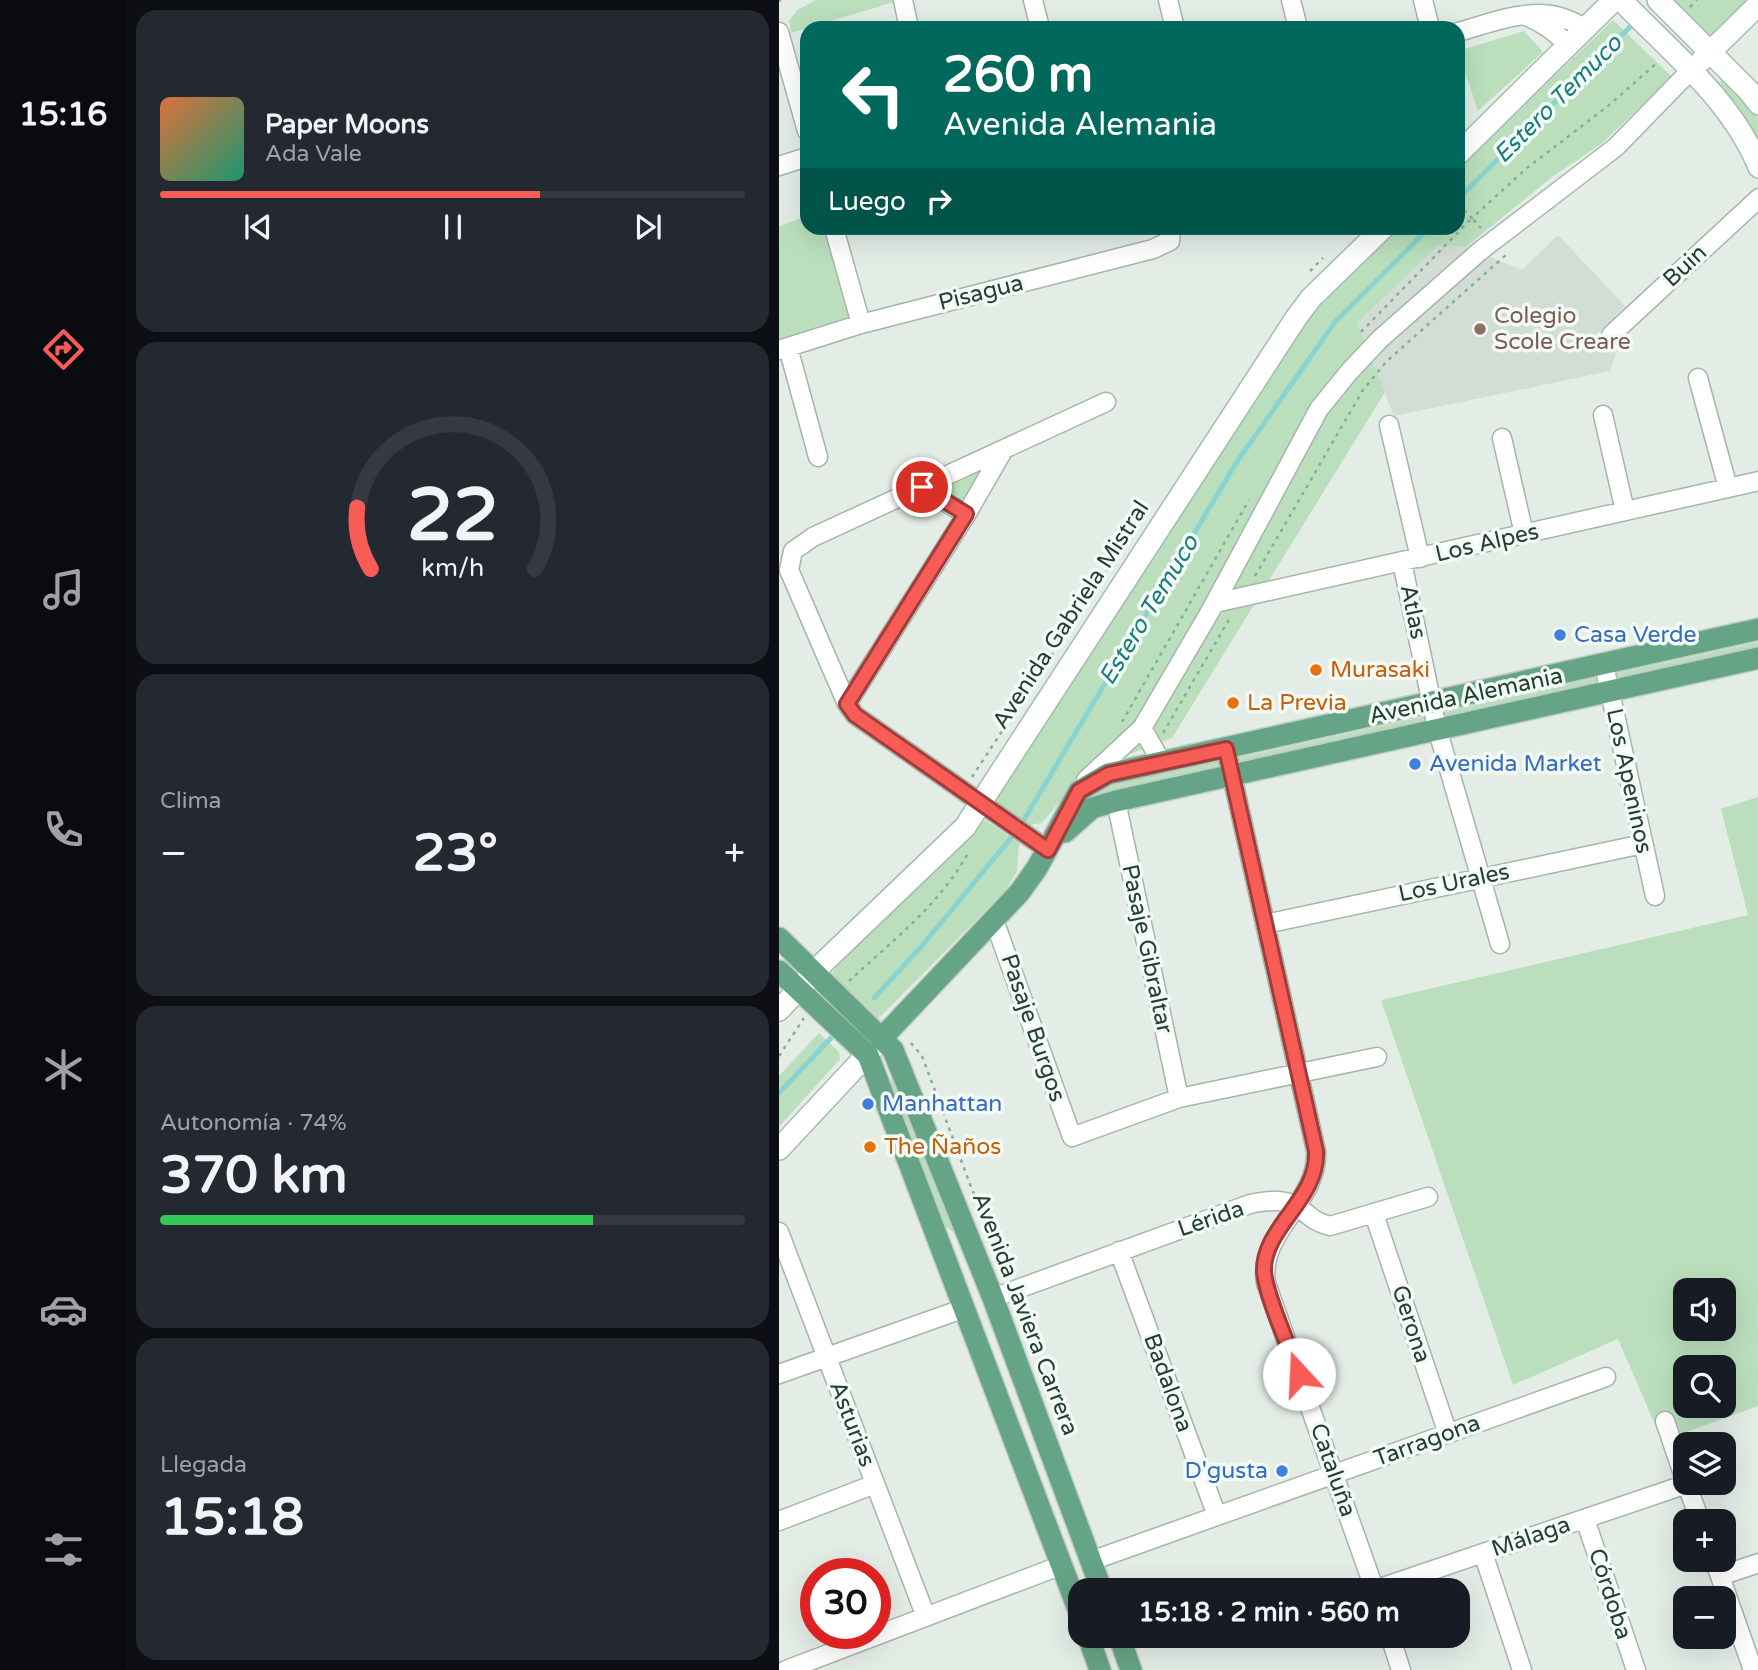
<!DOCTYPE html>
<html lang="es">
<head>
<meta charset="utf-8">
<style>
  :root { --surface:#171b24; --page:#242831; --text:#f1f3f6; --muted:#9ea1a6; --line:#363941; --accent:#f75c57 }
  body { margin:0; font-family:"Varela Round",sans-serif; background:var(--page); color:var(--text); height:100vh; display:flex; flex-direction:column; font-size:26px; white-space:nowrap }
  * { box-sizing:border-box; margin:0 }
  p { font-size:23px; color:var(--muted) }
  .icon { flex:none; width:38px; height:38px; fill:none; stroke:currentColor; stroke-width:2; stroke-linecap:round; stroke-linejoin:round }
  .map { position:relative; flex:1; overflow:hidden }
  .drawer { display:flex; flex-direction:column; gap:10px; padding:10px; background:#0d0f14; width:653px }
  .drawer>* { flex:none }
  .banner { position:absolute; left:21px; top:21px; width:665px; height:214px; border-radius:21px; box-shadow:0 7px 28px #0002; background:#00695c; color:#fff; overflow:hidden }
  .controls { position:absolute; left:894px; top:1278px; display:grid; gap:14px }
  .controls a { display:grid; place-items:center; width:63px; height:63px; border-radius:14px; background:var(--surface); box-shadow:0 7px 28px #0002; font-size:35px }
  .speed { position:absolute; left:21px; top:1558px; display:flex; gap:14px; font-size:35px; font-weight:700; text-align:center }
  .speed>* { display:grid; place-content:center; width:91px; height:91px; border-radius:50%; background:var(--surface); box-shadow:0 7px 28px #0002; line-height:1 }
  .speed .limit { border:10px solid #d22; background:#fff; color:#111 }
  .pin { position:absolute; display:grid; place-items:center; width:60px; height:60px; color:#fff; margin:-30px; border:4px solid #fff; border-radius:50%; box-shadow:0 2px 7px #0007 }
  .me { position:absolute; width:77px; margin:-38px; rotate:340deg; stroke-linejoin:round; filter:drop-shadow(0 0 5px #0008) }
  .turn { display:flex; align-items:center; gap:24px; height:147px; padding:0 28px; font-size:32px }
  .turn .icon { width:91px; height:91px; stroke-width:2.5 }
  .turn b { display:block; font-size:49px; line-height:60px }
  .then { display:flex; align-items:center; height:66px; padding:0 28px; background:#0003; gap:14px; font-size:26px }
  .big { font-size:52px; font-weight:800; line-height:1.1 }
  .drawer .tile { flex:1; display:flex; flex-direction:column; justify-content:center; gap:10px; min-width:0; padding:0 24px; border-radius:21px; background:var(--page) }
  .drawer .dial { align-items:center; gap:0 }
  .dial svg { height:182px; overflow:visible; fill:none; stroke:var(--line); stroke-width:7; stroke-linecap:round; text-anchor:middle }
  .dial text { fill:var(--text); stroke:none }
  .song { display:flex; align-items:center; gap:21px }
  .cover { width:84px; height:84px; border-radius:10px; background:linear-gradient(135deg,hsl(20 70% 55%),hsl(160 70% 35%)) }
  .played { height:7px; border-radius:4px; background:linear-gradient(90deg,var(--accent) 65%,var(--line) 65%) }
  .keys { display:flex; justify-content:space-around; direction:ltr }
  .heat { display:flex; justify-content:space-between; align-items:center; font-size:38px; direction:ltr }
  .charge { height:10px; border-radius:5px; background:linear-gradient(90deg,#34c759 74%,var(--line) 0) }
  .trip { position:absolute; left:289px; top:1578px; width:402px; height:70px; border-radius:21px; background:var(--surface); box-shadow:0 7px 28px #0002; font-weight:800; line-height:70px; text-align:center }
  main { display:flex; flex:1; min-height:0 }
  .menu { display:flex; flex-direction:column; width:126px; justify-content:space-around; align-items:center; background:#090b0e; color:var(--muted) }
  .menu .icon { width:49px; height:49px }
  .menu .current { color:var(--accent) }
  .menu b { font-size:32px; color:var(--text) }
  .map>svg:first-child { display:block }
  .built { fill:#d1ddd5 }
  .green { fill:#bbdfbd; fill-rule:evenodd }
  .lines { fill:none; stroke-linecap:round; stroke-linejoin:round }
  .stream { stroke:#89d4d0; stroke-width:5 }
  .street-casing { stroke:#a5b5ac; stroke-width:21 }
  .secondary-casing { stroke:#a3bcaf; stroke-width:24 }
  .primary-casing { stroke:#c1c9c5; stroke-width:24 }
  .path { stroke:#82b299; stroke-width:2.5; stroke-dasharray:3.5 5; stroke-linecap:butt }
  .street { stroke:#fff; stroke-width:18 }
  .secondary { stroke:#fff; stroke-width:21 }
  .primary { stroke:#66a487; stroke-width:21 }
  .route-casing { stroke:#a13c39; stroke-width:18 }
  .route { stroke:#f75c57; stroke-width:12 }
  .education-dot { fill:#8d6e63; stroke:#f3f9f5; stroke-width:2.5 }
  .shop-dot { fill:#3f7fe0; stroke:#f3f9f5; stroke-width:2.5 }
  .food-dot { fill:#e8710a; stroke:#f3f9f5; stroke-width:2.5 }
  .labels { text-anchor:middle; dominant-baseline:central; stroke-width:7; stroke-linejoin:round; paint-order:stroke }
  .street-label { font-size:23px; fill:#223f31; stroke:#f3f9f5 }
  .education-label { font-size:23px; fill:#785e54; stroke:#f3f9f5; text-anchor:start }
  .shop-label { font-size:23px; fill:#366cbe; stroke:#f3f9f5; text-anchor:start }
  .food-label { font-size:23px; fill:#c56008; stroke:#f3f9f5; text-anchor:start }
  .water-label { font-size:24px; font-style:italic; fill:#197e79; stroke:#f3f9f5 }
</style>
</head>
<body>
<main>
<nav class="menu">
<b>15:16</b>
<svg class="icon current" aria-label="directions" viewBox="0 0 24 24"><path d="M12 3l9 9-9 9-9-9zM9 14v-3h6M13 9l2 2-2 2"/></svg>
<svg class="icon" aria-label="music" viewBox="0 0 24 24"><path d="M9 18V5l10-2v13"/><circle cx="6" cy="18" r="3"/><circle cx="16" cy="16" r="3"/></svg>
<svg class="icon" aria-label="phone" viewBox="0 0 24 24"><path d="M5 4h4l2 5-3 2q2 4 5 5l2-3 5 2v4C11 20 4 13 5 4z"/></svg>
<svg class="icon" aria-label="climate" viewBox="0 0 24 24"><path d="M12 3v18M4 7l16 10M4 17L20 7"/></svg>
<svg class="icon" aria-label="car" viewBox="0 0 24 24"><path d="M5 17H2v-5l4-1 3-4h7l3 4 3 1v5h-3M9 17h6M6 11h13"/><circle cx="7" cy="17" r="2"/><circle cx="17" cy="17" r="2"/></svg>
<svg class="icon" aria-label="filters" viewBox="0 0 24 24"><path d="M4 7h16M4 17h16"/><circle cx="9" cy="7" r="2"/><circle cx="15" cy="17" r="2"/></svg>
</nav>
<section class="drawer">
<div class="tile">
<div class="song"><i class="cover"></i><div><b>Paper Moons</b><p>Ada Vale</p></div></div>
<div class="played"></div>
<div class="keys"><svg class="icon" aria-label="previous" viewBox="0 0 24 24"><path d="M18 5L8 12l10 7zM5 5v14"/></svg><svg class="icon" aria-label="pause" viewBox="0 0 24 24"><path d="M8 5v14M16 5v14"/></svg><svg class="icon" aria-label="next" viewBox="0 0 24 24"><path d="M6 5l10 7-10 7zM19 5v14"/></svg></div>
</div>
<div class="tile dial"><svg viewBox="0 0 100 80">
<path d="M14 69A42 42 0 1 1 86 69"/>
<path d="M14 69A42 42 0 0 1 8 42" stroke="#f75c57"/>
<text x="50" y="56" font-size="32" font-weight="700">22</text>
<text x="50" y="72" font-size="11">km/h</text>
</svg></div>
<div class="tile"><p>Clima</p>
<div class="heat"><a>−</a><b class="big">23°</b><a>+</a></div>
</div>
<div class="tile"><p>Autonomía · 74%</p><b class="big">370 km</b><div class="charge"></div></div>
<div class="tile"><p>Llegada</p><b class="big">15:18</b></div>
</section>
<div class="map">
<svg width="980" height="1670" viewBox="0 0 980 1670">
  <rect width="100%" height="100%" fill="#e3ede6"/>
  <path class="built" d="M779,235l67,71 -29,29 21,16 -7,20 -216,45 -37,-93 82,-78 27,2 56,23z"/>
  <path class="green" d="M37,0h81v1l-106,32 -2,-12 8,-11z
    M894,0h75l-37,37z
    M834,20l59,57 -71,67 -49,33 -86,70 -27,-2 -82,78 28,69 -213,346 -87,33 -43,52 -13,2 -38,-26 318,-482 89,-89h60v-59z
    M745,31l19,21 -65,59 -20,-60z
    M946,77l21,23 12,19v27l-42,-60z
    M28,216v12h21l26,92 -75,23v-117z
    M215,463l-28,42 -28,-17z
    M979,642v10l-519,116 -2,-10z
    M442,759l2,12 -104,22 -24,2 23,-13z
    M979,797v609l-96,35 -44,-102 -105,46 -132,-385 367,-85 -27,-106zM906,1290h39v38h-39zM906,1367h39v38h-39z
    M206,820l34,23 -2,28 -12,20 -129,130 -45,-46 7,-10z
    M40,1033l20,19 1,7 -61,68v-51z
    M117,1075l62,160 -15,-10 -55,-142z"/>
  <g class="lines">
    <path class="stream" d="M679,199l177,-177
      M95,998l47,-51 98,-119 217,-365 99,-141 94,-94
      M0,1093l52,-55"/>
    <defs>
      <path id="street" d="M124,0l6,28
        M254,0l7,28
        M389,0l7,28
        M512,0l7,28
        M644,0l7,28
        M747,16c18,7 29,16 43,30
        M0,32l28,99
        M679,32c44,-12 86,-32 127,-3
        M0,166l28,-9
        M55,228l27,96
        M832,335l148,-137
        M9,347l30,110
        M0,350l82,-26 292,-75 17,-8 1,-13
        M919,378l30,110
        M824,415l22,96
        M610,425l31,133
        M723,438l22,96
        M143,487l44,28
        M623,562l35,166 63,216
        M436,603l544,-122
        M825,665l51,231
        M68,704l119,-189 38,-66
        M363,728l20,35
        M447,749l90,402c3,51 -58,80 -50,132l109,308
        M307,780l56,-52 69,-118 108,-201 30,-37 31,-33 100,-88 136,-104 74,-76
        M337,801l63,297
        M269,850l-193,-135 -8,-11 -58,-134 4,-19 20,-14 293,-135
        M215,920l78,217 107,-39 198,-41
        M486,924l378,-80
        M595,1214l74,220
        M0,1232l147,385
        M340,1251l98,265
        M214,1298l257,-94c14,-3 32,-6 45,2 14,7 15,15 35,20l98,-29
        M0,1374l186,-66
        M886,1421l20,59
        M907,1482l14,39
        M806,1519l51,151
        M0,1521l96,-37
        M704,1553l39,117
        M935,1559l39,111
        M312,1561l515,-184
        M941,1576l39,-13
        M595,1590l313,-106
        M611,1636l11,34
        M7,1670l276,-105"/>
      <path id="secondary" d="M842,0c50,52 110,99 138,167
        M879,0l90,90 11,14
        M923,60l57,-56
        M679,154l156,-154
        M0,1010l45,-48 141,-135 331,-509 15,-20 72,-70
        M0,1149l99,-106"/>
      <path id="primary" d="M286,832l27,-24 24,-7 643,-143
        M0,938l114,112 100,248 109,293
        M0,971l89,84 212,559
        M103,1038l137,-145 18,-25 42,-77 29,-17 651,-145
        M309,1636l12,34
        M340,1636l12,34"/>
    </defs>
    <use href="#street" class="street-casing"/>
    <use href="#secondary" class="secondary-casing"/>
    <use href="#primary" class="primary-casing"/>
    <path class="path" d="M0,1l2,-1
      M911,7l7,-7
      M679,204l14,14 55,-50 81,-62 50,-44
      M531,271l13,-13
      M582,332l111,-114 9,10
      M476,576l108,-186 23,-28 121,-108
      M343,722l127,-222
      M384,733l67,-115
      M193,777l138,-211
      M70,981c42,-39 93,-78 120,-130
      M132,1043l11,13 63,168
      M0,1056l25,-38"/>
    <use href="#street" class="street"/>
    <use href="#secondary" class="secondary"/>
    <use href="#primary" class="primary"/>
  </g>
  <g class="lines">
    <defs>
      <path id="route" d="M143,487l44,27 -119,190 8,11 193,135 31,-59 30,-17 117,-25 90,402c3,48 -54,77 -52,121 2,24 26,77 35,102"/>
    </defs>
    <use href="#route" class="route-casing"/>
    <use href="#route" class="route"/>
  </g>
  <circle class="education-dot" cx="701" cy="329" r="7"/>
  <g class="shop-dot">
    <circle cx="781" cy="635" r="7"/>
    <circle cx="636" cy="764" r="7"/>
    <circle cx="89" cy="1104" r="7"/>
    <circle cx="503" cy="1471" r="7"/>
  </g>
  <g class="food-dot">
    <circle cx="537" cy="670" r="7"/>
    <circle cx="454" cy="703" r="7"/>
    <circle cx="91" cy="1147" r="7"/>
  </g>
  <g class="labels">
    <g class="street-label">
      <text transform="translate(906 266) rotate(-43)">Buin</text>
      <text transform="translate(202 293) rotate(-14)">Pisagua</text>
      <text transform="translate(708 543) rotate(-13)">Los Alpes</text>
      <text transform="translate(634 612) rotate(78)">Atlas</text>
      <text transform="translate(292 615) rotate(-57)">Avenida Gabriela Mistral</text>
      <text transform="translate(687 696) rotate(-12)">Avenida Alemania</text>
      <text transform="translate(850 781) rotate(78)">Los Apeninos</text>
      <text transform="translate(675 883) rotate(-12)">Los Urales</text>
      <text transform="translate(368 949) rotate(78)">Pasaje Gibraltar</text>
      <text transform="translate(254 1028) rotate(71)">Pasaje Burgos</text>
      <text transform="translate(432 1219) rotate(-19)">Lérida</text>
      <text transform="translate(246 1314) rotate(69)">Avenida Javiera Carrera</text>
      <text transform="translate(632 1324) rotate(72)">Gerona</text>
      <text transform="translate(389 1383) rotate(70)">Badalona</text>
      <text transform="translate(73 1424) rotate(69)">Asturias</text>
      <text transform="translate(648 1441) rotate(-20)">Tarragona</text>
      <text transform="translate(554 1470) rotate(71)">Cataluña</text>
      <text transform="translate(752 1537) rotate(-19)">Málaga</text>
      <text transform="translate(831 1594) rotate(72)">Córdoba</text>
    </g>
    <g class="education-label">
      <text x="715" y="316">Colegio<tspan x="715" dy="26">Scole Creare</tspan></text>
    </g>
    <g class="shop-label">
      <text x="795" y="635">Casa Verde</text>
      <text x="650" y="764">Avenida Market</text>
      <text x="103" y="1104">Manhattan</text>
      <text x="489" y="1471" text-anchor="end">D'gusta</text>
    </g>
    <g class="food-label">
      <text x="551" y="670">Murasaki</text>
      <text x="468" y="703">La Previa</text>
      <text x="105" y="1147">The Ñaños</text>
    </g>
    <g class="water-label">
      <text transform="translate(779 99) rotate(-45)">Estero Temuco</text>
      <text transform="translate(370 610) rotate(-59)">Estero Temuco</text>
    </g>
  </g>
</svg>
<div class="controls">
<a><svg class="icon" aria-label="sound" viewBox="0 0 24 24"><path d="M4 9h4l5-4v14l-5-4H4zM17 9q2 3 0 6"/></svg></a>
<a><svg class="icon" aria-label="search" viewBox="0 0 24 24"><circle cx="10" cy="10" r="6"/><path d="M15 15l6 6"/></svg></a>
<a><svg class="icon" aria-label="layers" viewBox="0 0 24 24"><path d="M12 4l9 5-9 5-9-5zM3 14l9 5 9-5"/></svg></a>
<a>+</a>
<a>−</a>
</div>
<div class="speed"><div class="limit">30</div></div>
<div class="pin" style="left:143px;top:487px;background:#d93025"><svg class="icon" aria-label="arrive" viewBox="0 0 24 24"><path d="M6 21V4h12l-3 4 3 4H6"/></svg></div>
<svg class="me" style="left:520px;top:1374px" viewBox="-20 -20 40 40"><circle r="19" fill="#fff"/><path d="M0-13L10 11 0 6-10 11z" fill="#f75c57"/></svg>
<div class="trip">15:18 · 2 min · 560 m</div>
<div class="banner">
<div class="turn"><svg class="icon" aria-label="left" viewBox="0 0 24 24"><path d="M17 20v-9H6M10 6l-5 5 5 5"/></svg><div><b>260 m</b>Avenida Alemania</div></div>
<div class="then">Luego<svg class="icon" aria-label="right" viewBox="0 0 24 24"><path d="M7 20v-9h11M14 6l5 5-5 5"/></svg></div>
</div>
</div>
</main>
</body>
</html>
